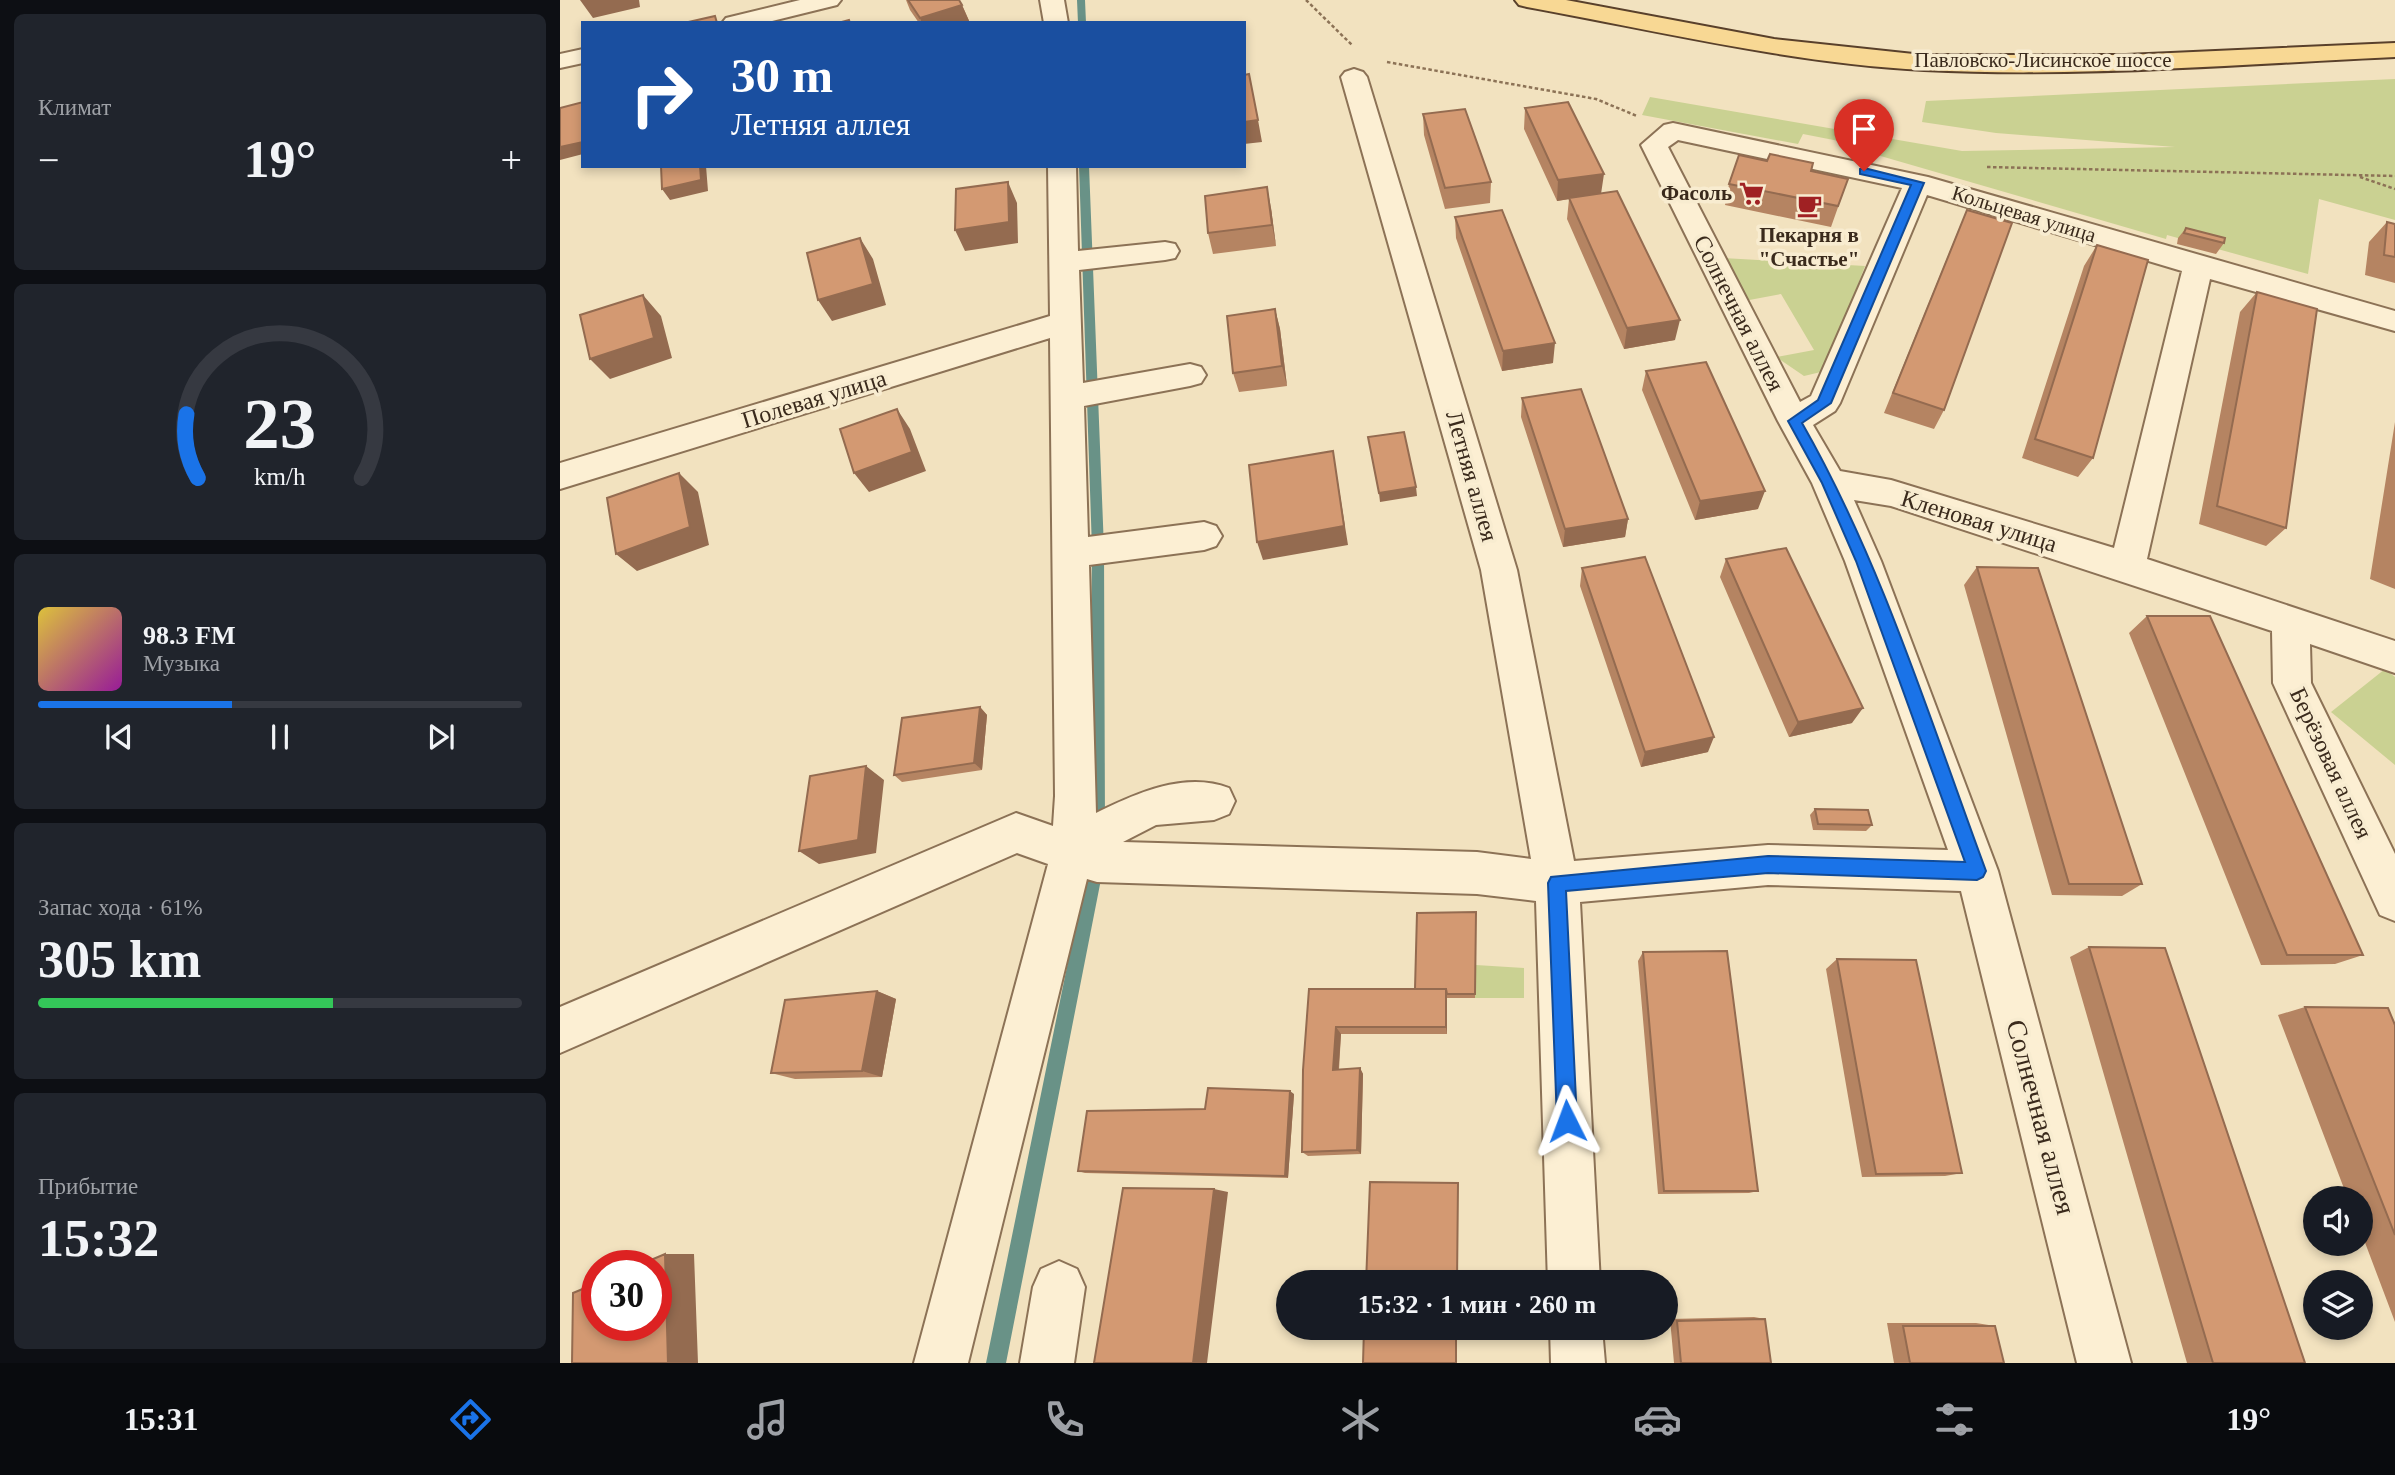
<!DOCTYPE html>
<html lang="ru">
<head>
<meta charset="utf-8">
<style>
  :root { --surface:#171b24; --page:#20242c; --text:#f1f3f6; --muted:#9ea1a6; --line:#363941; --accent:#1a73e8 }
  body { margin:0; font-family:Georgia,serif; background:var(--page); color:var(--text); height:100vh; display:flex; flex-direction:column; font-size:26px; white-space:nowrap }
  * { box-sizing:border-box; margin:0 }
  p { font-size:23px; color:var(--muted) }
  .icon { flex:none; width:38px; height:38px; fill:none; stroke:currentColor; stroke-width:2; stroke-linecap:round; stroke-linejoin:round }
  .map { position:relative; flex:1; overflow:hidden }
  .side { display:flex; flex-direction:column; gap:14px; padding:14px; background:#0d0f14; width:560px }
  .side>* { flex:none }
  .banner { position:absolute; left:21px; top:21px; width:665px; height:147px; border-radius:0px; box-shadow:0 4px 10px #0003; background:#1a4fa0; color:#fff; overflow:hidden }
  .tools { position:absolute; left:1743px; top:1186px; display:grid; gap:14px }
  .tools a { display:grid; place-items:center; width:70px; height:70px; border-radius:50%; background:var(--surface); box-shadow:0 4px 10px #0003; font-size:35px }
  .speed { position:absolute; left:21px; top:1250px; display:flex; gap:14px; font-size:35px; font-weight:700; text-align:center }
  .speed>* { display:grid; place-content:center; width:91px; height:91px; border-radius:50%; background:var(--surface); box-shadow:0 4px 10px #0003; line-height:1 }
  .speed .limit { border:10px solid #d22; background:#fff; color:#111 }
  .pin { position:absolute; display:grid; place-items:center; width:60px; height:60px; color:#fff; margin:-72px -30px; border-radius:50% 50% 50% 0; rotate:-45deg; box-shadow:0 0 7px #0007 }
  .pin .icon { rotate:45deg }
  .me { position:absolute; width:77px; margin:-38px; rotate:357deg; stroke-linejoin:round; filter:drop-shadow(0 0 5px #0008) }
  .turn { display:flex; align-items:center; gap:24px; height:147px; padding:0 35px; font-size:32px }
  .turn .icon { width:91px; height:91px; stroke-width:2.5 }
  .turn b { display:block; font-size:49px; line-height:60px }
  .big { font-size:52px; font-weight:700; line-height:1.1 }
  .side .widget { flex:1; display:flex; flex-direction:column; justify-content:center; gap:10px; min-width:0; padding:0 24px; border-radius:10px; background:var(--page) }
  .side .dial { align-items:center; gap:0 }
  .dial svg { height:182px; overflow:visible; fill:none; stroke:var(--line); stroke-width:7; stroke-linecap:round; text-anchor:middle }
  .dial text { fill:var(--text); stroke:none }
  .song { display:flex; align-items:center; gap:21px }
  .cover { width:84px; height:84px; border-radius:10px; background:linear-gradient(135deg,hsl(50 70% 55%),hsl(300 70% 35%)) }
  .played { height:7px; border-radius:4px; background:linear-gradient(90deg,var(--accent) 40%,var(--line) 40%) }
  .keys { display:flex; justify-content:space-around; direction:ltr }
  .heat { display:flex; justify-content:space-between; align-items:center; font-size:38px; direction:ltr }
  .charge { height:10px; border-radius:5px; background:linear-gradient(90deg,#34c759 61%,var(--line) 0) }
  .trip { position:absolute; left:716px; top:1270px; width:402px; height:70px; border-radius:35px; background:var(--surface); box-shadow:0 4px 10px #0003; font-weight:700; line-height:70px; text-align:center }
  .tab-bar { display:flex; height:112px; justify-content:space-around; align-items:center; background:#090b0e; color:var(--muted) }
  .tab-bar .icon { width:49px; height:49px }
  .tab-bar .on { color:var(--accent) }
  .tab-bar b { font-size:32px; color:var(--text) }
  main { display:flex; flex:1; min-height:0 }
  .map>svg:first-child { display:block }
  .green { fill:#cad192 }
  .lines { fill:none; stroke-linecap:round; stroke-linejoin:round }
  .stream { fill:#699287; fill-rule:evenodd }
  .minor-casing { stroke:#8c7256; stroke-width:4 }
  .major-casing { stroke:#59402b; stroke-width:4 }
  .path { stroke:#8c7256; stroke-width:2.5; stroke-dasharray:3.5 2.5; stroke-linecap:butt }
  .minor { fill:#fcefd3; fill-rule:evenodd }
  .major { fill:#f8d894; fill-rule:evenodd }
  .wall { fill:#b58462 }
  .shaded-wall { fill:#946b50 }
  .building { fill:#d39972; stroke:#946b50; stroke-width:2 }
  .route { fill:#1a73e8; stroke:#114b97; stroke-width:2 }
  .labels { text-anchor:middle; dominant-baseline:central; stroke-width:7; stroke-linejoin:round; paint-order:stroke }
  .far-street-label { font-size:21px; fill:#3a2a1c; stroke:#f8ecd0 }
  .far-poi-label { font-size:21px; font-weight:bold; fill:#3a2a1c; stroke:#f8ecd0; text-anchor:end }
  .street-label { font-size:24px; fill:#3a2a1c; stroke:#f8ecd0 }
  .near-street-label { font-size:28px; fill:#3a2a1c; stroke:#f8ecd0 }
</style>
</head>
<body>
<main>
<section class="side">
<div class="widget"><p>Климат</p>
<div class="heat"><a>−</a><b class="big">19°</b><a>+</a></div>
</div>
<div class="widget dial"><svg viewBox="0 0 100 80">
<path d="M14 69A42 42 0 1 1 86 69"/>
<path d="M14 69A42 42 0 0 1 9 41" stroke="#1a73e8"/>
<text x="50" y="56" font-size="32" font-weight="700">23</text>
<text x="50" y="72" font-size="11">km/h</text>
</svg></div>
<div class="widget">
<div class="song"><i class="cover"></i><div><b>98.3 FM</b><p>Музыка</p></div></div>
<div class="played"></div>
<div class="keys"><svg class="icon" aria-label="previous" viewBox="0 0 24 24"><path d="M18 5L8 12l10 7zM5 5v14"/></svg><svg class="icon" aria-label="pause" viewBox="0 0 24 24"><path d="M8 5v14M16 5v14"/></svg><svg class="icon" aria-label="next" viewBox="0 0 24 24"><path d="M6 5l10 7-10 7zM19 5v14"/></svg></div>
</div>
<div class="widget"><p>Запас хода · 61%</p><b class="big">305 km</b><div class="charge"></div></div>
<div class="widget"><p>Прибытие</p><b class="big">15:32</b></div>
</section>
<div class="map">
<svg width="1835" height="1363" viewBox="0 0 1835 1363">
  <rect width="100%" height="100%" fill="#f2e2bf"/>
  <path class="green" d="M1835,79v141l-76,-21 -11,75 -141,-39 -1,4 -313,-91 1,-4 -51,-10 -5,10 -156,-29 8,-18 312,54 213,-4 -179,-14 -74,-11 4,-21z
    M1163,258l142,8 -40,105 -21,5 -28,-19 38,-7 -33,-56 -37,7z
    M1825,669l10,8v88l-64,-53z
    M916,965l48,3v30h-49z"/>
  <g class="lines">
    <path class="stream" d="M517,0h8l1,23h-8z
      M519,166h10l15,383 1,281 -3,5 -5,2 -5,-2 -3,-5 3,-281z
      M536,857l5,2 3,5 -98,499h-20l102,-499 3,-5z"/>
    <defs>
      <path id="minor" d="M240,0h41l-4,5 -73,18h-42l4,-5z
        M480,0h24l4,23h-24z
        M23,49v14l-23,5v-14z
        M794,69l9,3 4,5 150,493 57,291 194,-16 180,5 -103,-289 -33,-78 -34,-62 -137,-276 23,-20 9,-2 255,54 467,134v20l-185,-52 -63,280 248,82v32l-85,-29 1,39 84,171v67l-15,-6 -107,-232 -1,-52 -381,-125 -37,-6 27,61 117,310 133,492h-54l-116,-472 -193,-6 -188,17 20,381h-52l-12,-382 -59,-7 -380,-12 -10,-3 -119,484h-54l134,-499 -31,-11 -457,200v-46l456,-194 37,13 2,-30 -5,-458 -490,151v-26l490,-147 -2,-150h28l2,85 87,-9 10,2 4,7 -4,7 -10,2 -86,10 4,113 107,-19 11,3 5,8 -5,8 -11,3 -106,20 4,131 116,-15 12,4 6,10 -6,10 -12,4 -115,15 7,248c39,-19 88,-42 133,-25l6,13 -6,13 -15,6 -58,5 -33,17 354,10 54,7 -50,-289 -140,-493 4,-5zM1118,140l224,48 -91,208 -11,6 -132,-255zM1367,195l255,76 -68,277 -223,-68 -51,-9 -27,-46 22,-14 5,-8z
        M499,1261l18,8 8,18 -11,76h-54l13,-76 8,-18z
        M990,1328h52l3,35h-54z"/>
      <path id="major" d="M955,0h51l208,39 149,16h203l269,-12v14c-157,7 -314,21 -471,13 -134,-7 -265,-39 -397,-63l-8,-2z"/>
    </defs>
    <use href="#minor" class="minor-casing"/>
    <use href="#major" class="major-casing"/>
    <path class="path" d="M746,0l47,46
      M827,62l209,37 41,17
      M1427,167l408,9
      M1800,177l35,12"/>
    <use href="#minor" class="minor"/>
    <use href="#major" class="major"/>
  </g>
  <path class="wall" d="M346,0h53l3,5 8,18h-51l-9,-13z
    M965,108l76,85 74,147 -51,9 -57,-130 2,-20 -12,2 -33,-72z
    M863,114l68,68 -1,21 -45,6 -21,-74z
    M1207,161l81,18 -17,48 -106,-22 4,-21z
    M711,208l5,38 -63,8 -5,-21z
    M1407,210l-23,200 -10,19 -50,-16 74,-182z
    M895,217l98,146 -51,8 -46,-133z
    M1827,222l8,2v59l-30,-8 4,-33z
    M1626,228l38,15 -8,11 -39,-10 1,-6z
    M1537,245l-4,213 -15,19 -56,-19 62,-192z
    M1697,292l29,236 -20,18 -67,-22 41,-212z
    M715,309l5,20 7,57 -48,6 -6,-19z
    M1086,371l112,138 -63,11 -53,-130z
    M962,398l106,121 -3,18 -62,10 -42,-130z
    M1835,422v167l-25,-10z
    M1166,559l126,164 -63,14 -69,-160z
    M1417,567l165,317 -20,12 -70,-1 -88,-310z
    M1022,568l126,184 -67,15 -61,-181z
    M1587,616l216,339 -28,9 -74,1 -132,-332z
    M420,707l7,8 -5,55 -80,12 -8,-7z
    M1255,809l57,16 -6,6 -53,-1 -3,-15z
    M916,912l-1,86h-28v36h-106l-2,36 21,-2 3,6 -2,80 -53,2 -6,-4 7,-163h106z
    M1529,947l216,416h-118l-117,-406z
    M1083,952l115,239 -9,2 -91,1 -20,-233z
    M1277,959l125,214 -17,3 -83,1 -36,-208z
    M317,991l19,8 -14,78 -87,2 -24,-6z
    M1745,1007l90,18v297l-34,-90v-33h-13l-70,-184z
    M734,1094l-6,84 -203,-5 -7,-2 127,-62z
    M1194,1317l11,2 6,44h-97l-4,-44z
    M1327,1323h89l19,3 9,37h-110z"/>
  <path class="shaded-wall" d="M20,0h59l1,7 -47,11z
    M402,5l8,18h-48l-2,-5z
    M698,120l4,22 -18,2v-22z
    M23,142v12l-23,6v-13z
    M140,166h6l2,25 -38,9 -8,-11z
    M1044,174l-3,20 -44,7 1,-21z
    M448,182l9,21 1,40 -53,8 -10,-21z
    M707,187l4,21 5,38 -4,-21z
    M300,238l13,21 13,46 -54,16 -14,-21z
    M83,295l18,21 11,42 -62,21 -20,-20z
    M715,309l5,20 7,57 -5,-20z
    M1120,320l-5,20 -51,9 3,-21z
    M995,343l-2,20 -51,8 1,-20z
    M337,409l13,20 16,42 -57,21 -15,-19z
    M773,451l15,94 -85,15 -6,-18z
    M119,473l19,19 11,53 -72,26 -21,-17z
    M856,487l1,9 -37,6 -1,-9z
    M1205,491l-7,18 -63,11 5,-19z
    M1068,519l-3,18 -62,10 2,-18z
    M420,707l7,8 -5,55 -8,-7z
    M1303,708l-11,15 -63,14 9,-15z
    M1154,737l-6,15 -67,15 4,-15z
    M306,766l18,14 -8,73 -57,11 -20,-13z
    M886,989l1,9v36l-1,-7z
    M317,991l19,8 -14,78 -20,-6z
    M776,1027l5,7 -3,42 -5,-6z
    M800,1068l3,6 -2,80 -4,-4z
    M730,1091l4,3 -6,84 -3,-2z
    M898,1183v100h-1z
    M654,1189l14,3 -21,171h-14z
    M105,1254h29l4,109h-30z"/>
  <path class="building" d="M348,0h51l3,5 -42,13z
    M155,16l2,7h-33z
    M289,20l1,3h-12z
    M689,74l9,46 -14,2v-47z
    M23,102v40l-23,5v-39z
    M1008,102l36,72 -46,6 -33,-72z
    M905,109l26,73 -46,6 -22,-74z
    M1210,154l43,9 -2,8 37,8 -10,27 -109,-22 10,-29 28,6z
    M101,166h39l1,14 -39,9z
    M448,182l1,40 -54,8 1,-41z
    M707,187l5,38 -64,8 -3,-37z
    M1057,191l63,129 -53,8 -58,-130z
    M942,210l53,133 -52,8 -48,-134z
    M1407,210l45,13 -68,187 -51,-17z
    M1827,222l8,2v33l-11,-2z
    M1626,228l39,10 -1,5 -40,-10z
    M300,238l13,46 -55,16 -11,-47z
    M1537,245l51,15 -55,198 -58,-19z
    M1697,292l60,17 -31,219 -69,-22z
    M83,295l11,43 -64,21 -10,-44z
    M715,309l7,57 -49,7 -6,-57z
    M1146,362l59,129 -65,10 -54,-130z
    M1021,389l47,130 -63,10 -43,-131z
    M337,409l15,43 -58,21 -14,-44z
    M844,432l12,55 -37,6 -11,-56z
    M773,451l11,75 -87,16 -8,-77z
    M119,473l11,54 -74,27 -9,-56z
    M1226,548l77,160 -65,14 -72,-163z
    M1085,557l69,180 -69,15 -63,-184z
    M1417,567l61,1 104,316h-73z
    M1587,616h63l153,339h-76z
    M420,707l-6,56 -80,12 8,-57z
    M306,766l-8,74 -59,11 11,-75z
    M1255,809l53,1 4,15 -54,-1z
    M916,912l-1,82h-28l-1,-5h-31l2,-76z
    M1529,947l76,1 140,415h-92z
    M1167,951l31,240h-94l-21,-239z
    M1277,959l79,1 46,213 -86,1z
    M749,989h137v38h-110l-3,43 27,-2 -3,82 -55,2 1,-82z
    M317,991l-15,80 -91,2 14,-73z
    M1745,1007l83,1 7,17v210z
    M648,1088l82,3 -5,85 -207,-5 9,-60 118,-2z
    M810,1182l88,1 -1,100h-91z
    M563,1188l91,1 -21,174h-99z
    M105,1254l3,109h-96l1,-70 24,-10v42h59v-60h-17z
    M1205,1319l6,44h-90l-4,-42z
    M1343,1326h92l9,37h-94z
    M804,1328h92v35h-93z"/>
  <path class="route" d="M1304,168l60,15 -93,220 -29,20c80,140 128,297 184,448l-3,6 -6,3 -209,-7 -202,18 11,230 -2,7 -8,3 -7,-3 -3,-7 -9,-238 3,-6 217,-21 197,6 -109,-301 -34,-78 -34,-62 30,-21 93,-215 -51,-11v-5z"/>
  <defs>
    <symbol id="supermarket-bare" viewBox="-9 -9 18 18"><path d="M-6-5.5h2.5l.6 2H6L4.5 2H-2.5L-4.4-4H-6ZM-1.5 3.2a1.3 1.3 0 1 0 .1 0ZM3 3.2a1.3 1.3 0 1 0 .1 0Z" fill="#a02123" stroke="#f8ecd0" stroke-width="2.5" paint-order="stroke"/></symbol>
    <symbol id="cafe-bare" viewBox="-9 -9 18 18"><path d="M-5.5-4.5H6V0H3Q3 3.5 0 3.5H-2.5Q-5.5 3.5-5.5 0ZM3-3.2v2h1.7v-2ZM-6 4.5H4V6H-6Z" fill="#a02123" stroke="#f8ecd0" stroke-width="2.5" paint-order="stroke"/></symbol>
  </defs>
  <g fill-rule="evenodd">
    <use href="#supermarket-bare" x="1174" y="176" width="35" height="35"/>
    <use href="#cafe-bare" x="1232" y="188" width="35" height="35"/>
  </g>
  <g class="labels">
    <g class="far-street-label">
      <text x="1483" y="60">Павловско-Лисинское шоссе</text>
      <text transform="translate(1464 214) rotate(17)">Кольцевая улица</text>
    </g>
    <g class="far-poi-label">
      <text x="1172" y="193">Фасоль</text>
      <text x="1249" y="235" text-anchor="middle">Пекарня в<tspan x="1249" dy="24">"Счастье"</tspan></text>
    </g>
    <g class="street-label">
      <text transform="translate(1179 313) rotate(63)">Солнечная аллея</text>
      <text transform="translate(254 399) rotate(-17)">Полевая улица</text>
      <text transform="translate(912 476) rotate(74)">Летняя аллея</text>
      <text transform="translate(1419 521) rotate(17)">Кленовая улица</text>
      <text transform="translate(1771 763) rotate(65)">Берёзовая аллея</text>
    </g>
    <g class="near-street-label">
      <text transform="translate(1481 1117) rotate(75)">Солнечная аллея</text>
    </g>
  </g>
</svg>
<div class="tools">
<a><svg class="icon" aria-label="sound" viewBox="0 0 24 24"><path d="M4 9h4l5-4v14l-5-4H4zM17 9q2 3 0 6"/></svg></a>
<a><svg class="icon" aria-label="layers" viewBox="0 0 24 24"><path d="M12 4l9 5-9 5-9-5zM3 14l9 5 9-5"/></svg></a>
</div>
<div class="speed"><div class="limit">30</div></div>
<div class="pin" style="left:1304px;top:171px;background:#d93025"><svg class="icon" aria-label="arrive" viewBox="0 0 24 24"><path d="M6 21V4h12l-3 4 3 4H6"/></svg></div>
<svg class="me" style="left:1007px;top:1121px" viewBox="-20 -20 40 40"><path d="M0-17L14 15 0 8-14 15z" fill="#1a73e8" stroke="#fff" stroke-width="4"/></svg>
<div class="trip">15:32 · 1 мин · 260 m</div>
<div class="banner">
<div class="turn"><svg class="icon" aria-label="right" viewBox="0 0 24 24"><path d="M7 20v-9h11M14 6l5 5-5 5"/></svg><div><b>30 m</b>Летняя аллея</div></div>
</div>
</div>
</main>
<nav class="tab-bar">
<b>15:31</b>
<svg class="icon on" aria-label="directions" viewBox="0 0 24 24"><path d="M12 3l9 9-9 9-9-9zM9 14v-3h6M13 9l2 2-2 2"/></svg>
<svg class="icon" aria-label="music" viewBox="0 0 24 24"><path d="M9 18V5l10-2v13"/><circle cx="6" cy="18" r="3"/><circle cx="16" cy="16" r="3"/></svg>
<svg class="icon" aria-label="phone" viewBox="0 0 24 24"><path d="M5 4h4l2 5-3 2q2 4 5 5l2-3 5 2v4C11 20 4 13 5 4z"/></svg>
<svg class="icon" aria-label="climate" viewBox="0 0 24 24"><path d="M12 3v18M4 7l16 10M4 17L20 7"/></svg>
<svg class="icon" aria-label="car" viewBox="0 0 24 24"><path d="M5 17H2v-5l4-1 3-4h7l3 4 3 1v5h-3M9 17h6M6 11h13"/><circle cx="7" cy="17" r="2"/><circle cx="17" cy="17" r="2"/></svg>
<svg class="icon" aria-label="filters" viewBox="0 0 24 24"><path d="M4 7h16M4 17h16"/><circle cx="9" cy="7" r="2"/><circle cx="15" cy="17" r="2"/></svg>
<b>19°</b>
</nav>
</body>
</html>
